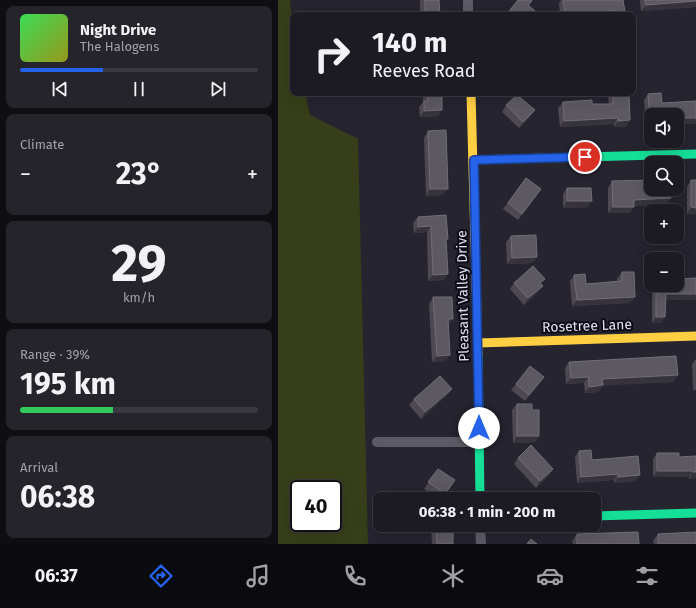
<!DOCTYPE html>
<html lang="en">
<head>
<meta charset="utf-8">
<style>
  :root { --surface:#1c1b23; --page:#25242b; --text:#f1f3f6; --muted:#a0a1a6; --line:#3a3941; --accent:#2563eb }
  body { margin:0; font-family:"Fira Sans",sans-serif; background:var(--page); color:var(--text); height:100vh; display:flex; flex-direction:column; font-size:15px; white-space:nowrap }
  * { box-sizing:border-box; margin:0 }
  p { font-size:13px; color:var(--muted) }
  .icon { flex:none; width:22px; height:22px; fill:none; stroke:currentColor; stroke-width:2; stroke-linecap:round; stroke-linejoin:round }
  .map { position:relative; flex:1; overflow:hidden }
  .sheet { display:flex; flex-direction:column; gap:6px; padding:6px; background:#0f0f13; width:278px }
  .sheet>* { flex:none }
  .banner { position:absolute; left:12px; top:12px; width:346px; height:84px; border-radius:8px; box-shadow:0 4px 16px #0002,0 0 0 1px var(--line); background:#1c1b23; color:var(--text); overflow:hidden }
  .tools { position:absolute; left:366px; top:108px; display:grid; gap:8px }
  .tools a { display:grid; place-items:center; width:40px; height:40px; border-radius:8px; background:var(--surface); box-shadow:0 4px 16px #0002,0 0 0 1px var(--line); font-size:20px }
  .speed { position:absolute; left:12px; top:480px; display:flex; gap:8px; font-size:20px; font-weight:700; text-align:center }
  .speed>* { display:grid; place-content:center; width:52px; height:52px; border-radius:50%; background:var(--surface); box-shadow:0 4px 16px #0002,0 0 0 1px var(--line); line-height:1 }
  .speed .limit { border:2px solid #111; border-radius:6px; background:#fff; color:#111 }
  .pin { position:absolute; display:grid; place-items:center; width:34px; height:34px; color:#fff; margin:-17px; border:2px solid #fff; border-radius:50%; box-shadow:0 1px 4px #0007 }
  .me { position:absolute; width:44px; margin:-22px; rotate:0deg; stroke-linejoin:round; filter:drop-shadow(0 0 3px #0008) }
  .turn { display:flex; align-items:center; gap:14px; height:84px; padding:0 16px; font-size:18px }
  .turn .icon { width:52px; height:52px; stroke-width:2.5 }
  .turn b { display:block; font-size:28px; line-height:34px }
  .big { font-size:30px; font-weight:700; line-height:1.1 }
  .sheet .widget { flex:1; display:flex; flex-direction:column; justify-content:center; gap:6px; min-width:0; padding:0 14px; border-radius:8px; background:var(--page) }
  .sheet .dial { align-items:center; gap:0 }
  .dial b { font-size:52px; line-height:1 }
  .song { display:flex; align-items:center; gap:12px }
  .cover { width:48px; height:48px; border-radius:6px; background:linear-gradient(135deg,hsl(130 70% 55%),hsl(60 70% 35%)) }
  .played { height:4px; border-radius:2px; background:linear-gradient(90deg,var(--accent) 35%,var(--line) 35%) }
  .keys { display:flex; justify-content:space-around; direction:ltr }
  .heat { display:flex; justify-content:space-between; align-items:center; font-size:22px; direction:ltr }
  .charge { height:6px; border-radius:3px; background:linear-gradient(90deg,#34c759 39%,var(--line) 0) }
  .trip { position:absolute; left:95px; top:492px; width:228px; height:40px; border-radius:8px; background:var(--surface); box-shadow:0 4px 16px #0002,0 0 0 1px var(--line); font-weight:700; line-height:40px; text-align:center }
  .tab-bar { display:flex; height:64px; justify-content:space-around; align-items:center; background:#0b0b0e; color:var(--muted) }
  .tab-bar .icon { width:28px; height:28px }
  .tab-bar .on { color:var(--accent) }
  .tab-bar b { font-size:18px; color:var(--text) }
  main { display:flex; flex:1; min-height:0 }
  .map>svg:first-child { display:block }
  .green { fill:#363f19; fill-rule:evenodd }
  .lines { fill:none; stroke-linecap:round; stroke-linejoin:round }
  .street { stroke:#5c5a65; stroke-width:10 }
  .fast { stroke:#16e098; stroke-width:9 }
  .slow { stroke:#ffcf43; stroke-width:9 }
  .wall { fill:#4d4851 }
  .shaded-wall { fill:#36333c }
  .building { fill:#5d5962; stroke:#726e78 }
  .route-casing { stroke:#184099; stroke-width:10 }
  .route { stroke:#2563eb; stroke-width:7 }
  .labels { text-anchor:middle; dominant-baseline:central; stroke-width:4; stroke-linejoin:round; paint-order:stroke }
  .street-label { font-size:14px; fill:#e2e1f0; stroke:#0b0a14 }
</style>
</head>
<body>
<main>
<section class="sheet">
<div class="widget">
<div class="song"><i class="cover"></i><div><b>Night Drive</b><p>The Halogens</p></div></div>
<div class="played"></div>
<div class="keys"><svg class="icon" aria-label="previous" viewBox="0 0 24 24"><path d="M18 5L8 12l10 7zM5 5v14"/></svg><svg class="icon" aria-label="pause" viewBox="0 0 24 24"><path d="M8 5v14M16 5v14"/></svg><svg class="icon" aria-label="next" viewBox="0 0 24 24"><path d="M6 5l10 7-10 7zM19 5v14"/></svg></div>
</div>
<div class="widget"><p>Climate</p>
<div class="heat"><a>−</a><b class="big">23°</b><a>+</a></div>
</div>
<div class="widget dial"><b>29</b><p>km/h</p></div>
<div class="widget"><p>Range · 39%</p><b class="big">195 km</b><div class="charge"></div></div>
<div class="widget"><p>Arrival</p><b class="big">06:38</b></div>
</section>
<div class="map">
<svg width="418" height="544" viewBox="0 0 418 544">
  <rect width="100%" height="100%" fill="#25242f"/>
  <path class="green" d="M0,0h12l3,32v61h12l5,22 48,24 10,405h-90zM21,489h34v34h-34z"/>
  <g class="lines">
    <path class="street" d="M190,0v15
      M99,442h102
      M202,525l1,19"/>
    <path class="fast" d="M196,160l222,-6
      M200,354l2,145
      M316,516l102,-3"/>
    <path class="slow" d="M193,93l7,261
      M200,343l218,-7"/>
  </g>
  <path class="wall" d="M142,0h19l1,15h-20z
    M283,0h62l2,12 -2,3h-63l-1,-12z
    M362,0h56v7l-55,4z
    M145,93h19l-4,23 -18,1 -1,-10 4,-5z
    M334,93h17l-3,34h-12v-3l-54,3 -2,-19 5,-6 29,2h17l-1,-6z
    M370,94l14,9 34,-2v23h-19v-9l-26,12h-5l-2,-27z
    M228,105l24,12 -11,11 -17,-16z
    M150,131l15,64 -17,1 -2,-58z
    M248,178l15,11 -23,31 -15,-11z
    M413,180h5v34h-9v-27z
    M334,181l55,23 -33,2 -4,7h-22v-25z
    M289,188l25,13 -5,6 -24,1v-14z
    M168,215v26l2,33 -5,6 -15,1 -1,-49 -13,1 -1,-10 5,-6z
    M233,236l22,27 -26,1 -1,-22z
    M344,272l8,31 -58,3 -2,-25 4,-6 12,9 31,-3v-2z
    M236,283l24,9 -14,13 -14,-16z
    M374,285h25l-12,15 -4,23h-9z
    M155,297l15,28 -2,36 -14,1 -3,-58z
    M418,359v31h-3l-1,-26z
    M291,362l109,13 -5,7 -70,3 -5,7 -13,1 -1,-10 -18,1 -1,-16z
    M266,377l-19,24 -14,-11 5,-6z
    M174,389l-5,6 -26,24 -12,-14 5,-6z
    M239,404l15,6 7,26 -4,6 -22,1 -1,-33z
    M301,451l13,9 43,21 -21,2v-3l-37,3 -2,-26z
    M379,453l22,4 17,-1v22l-7,1v-2h-36v-18z
    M240,458l35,11 -4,6 -13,13 -22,-24z
    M160,469l17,11 -13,19h-3l-15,-10z
    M153,525h22v19h-21z
    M299,534l62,10h-66l-1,-3z
    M380,534l38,10h-42l-1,-3z"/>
  <path class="shaded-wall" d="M418,1v6l-55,4 5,-6z
    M336,10l-4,5h-26z
    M347,12l-2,3h-10l1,-1z
    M164,110l-4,6 -18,1 4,-6z
    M257,110l-5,7 -11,11 4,-6z
    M340,118l-4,6 -54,3 4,-6z
    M408,118h10v6h-19v-5z
    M352,120l-4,7h-12l4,-6z
    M372,121h1v6h-5z
    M152,189h18l-5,6 -17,1z
    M393,198l-4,6 -37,2 4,-6z
    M289,201h25l-5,6 -24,1z
    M335,207h21l-4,6h-22z
    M413,207l5,1v6h-9z
    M153,226l-4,6 -13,1 4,-6z
    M259,257l-4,6 -26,1 5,-6z
    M170,274l-5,6 -15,1 5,-6z
    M265,286l-5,6 -14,13 4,-7z
    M388,294h30v6h-35z
    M357,297l-5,6 -58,3 5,-6z
    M378,317h9l-4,6h-9z
    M170,319h5l-5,6z
    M172,355l-4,6 -14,1 5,-6z
    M400,375l-5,7 -75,4 4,-7z
    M311,377l-5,6 -18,1 5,-6z
    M325,385l-5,7 -13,1 4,-6z
    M174,389l-5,6 -26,24 4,-7z
    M239,436h22l-4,6 -22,1z
    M275,469l-4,6 -13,13 4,-7z
    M379,471h36l-4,6h-36z
    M415,472h3v6l-7,1z
    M340,474l-4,6 -37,3 4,-6z
    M362,475l-5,6 -21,2 4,-6z"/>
  <path class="building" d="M147,0h14l1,15h-15z
    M240,0h12l2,1 -4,4 7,6 -3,4h-26z
    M285,0h60l2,12 -11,2v-4l-30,5h-19z
    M367,0h51v1l-50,4z
    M149,93h15v17l-18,1v-10h4z
    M335,93h16l1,27 -12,1v-3l-54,3 -1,-19 29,-2v4h21z
    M383,93l1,10 34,-2v17h-10l-9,1v-4h-26v6h-1l-2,-27z
    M239,95l18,15 -12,12 -17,-17z
    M168,130l2,59h-18l-2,-58z
    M248,178l15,11 -19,25 -14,-11z
    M373,180v9h20v9l-37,2v7h-21l-1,-26z
    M413,180h5v28l-5,-1z
    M289,188h24l1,13h-25z
    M168,215l2,24h-2l2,35 -15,1 -2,-49 -13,1v-10z
    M258,235l1,22 -25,1 -1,-22z
    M255,266l12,13 -5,4 3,3 -15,12 -14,-15z
    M344,272h12l1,25 -58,3 -3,-25 11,-1 1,10 36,-3z
    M418,278v16h-30l-1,23h-9v-32h21v-6z
    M155,297h19l1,22h-5l2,36 -13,1z
    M398,356l2,19 -76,4 1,6 -14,2v-10l-18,1 -2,-16z
    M252,366l14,11 -15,18 -13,-11z
    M162,376l12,13 -27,23 -11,-13z
    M239,404h15v6h7v26h-22z
    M253,445l22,24 -13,12 -22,-23z
    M313,450l1,10 46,-4 2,19 -22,2v-3l-37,3 -2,-26z
    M379,453h22v4l17,-1v16h-3v-1h-36z
    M160,469l17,11 -10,14 -17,-12z
    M158,525h17v19h-16z
    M360,532l1,12h-62v-10z
    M418,532v12h-38v-10z
    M253,539l6,5h-10z"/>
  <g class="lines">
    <defs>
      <path id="route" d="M201,428l-5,-268 111,-3"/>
    </defs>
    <use href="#route" class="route-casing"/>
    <use href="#route" class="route"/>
  </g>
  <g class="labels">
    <g class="street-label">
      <text transform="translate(185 296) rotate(-91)">Pleasant Valley Drive</text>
      <text transform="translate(309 326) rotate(-2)">Rosetree Lane</text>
    </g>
  </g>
</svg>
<div class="tools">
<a><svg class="icon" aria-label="sound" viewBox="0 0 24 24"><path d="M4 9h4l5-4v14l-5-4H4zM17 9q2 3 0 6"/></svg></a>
<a><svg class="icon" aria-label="search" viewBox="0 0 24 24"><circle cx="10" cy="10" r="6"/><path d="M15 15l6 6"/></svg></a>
<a>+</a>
<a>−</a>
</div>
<div class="speed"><div class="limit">40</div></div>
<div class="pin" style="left:307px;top:157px;background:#d93025"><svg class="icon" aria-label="arrive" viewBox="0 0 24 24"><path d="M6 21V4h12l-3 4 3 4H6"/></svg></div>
<svg class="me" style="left:201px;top:428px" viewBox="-20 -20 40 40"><circle r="19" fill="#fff"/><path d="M0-13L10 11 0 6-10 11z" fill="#2563eb"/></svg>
<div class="trip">06:38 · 1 min · 200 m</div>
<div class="banner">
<div class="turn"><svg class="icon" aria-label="right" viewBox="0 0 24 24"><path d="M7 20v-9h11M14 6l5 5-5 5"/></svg><div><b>140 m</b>Reeves Road</div></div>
</div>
</div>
</main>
<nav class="tab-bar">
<b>06:37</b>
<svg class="icon on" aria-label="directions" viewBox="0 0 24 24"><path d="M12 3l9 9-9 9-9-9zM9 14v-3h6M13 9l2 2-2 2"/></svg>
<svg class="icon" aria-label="music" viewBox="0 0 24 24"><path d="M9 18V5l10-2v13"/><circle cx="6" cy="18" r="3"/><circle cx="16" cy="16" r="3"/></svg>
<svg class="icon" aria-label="phone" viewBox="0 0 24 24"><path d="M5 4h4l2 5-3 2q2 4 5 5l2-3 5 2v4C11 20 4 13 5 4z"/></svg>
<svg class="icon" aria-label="climate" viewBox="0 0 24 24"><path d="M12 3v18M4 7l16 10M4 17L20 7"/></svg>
<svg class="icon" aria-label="car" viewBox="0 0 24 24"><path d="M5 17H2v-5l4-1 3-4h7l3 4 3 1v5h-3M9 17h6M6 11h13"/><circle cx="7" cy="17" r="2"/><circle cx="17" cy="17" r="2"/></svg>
<svg class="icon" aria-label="filters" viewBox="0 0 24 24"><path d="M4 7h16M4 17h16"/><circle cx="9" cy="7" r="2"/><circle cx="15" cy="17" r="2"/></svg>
</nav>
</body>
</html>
